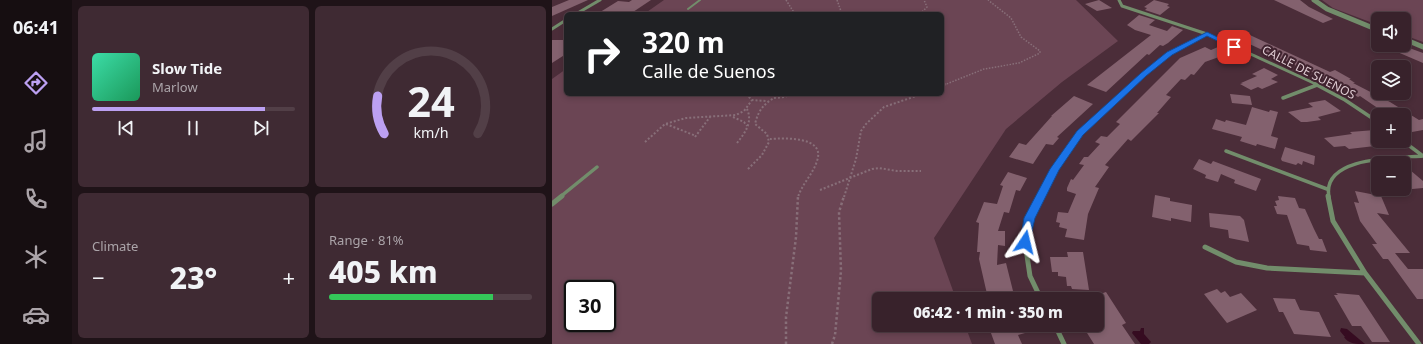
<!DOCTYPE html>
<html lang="en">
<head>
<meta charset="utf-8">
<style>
  :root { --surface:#38222b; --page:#3f2a33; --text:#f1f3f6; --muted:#aba4a9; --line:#523f47; --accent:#bca0f2 }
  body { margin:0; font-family:"Noto Sans",sans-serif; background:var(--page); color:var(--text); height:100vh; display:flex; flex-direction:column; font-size:15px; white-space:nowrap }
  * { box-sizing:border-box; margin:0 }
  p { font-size:13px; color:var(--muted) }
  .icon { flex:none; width:22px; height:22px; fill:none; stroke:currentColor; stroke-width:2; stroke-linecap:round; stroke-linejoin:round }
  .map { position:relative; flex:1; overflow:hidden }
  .sheet { display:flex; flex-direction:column; gap:6px; padding:6px; background:#1f1318; width:480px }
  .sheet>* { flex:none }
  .top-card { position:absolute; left:12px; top:12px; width:380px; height:84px; border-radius:6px; box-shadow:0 2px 6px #0003,0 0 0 1px var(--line); background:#202124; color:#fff; overflow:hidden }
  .tools { position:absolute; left:819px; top:12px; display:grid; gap:8px }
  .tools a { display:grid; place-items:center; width:40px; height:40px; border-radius:6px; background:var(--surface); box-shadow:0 2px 6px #0003,0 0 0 1px var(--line); font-size:20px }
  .speed { position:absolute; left:12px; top:280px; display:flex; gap:8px; font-size:20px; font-weight:700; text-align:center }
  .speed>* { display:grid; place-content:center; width:52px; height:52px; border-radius:50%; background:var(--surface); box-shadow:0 2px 6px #0003,0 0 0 1px var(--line); line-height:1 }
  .speed .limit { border:2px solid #111; border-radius:6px; background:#fff; color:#111 }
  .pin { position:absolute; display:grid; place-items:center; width:34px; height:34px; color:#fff; margin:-17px; border-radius:8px; box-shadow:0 2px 6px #0006 }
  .me { position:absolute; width:44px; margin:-22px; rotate:10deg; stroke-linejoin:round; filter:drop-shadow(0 0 3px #0008) }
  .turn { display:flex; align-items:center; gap:14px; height:84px; padding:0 12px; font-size:18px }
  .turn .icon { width:52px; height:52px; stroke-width:2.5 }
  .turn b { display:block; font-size:28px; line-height:34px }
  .big { font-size:30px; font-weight:800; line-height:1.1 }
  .sheet .widget { flex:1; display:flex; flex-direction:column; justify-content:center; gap:6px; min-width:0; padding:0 14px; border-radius:6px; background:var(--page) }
  .sheet .dial { align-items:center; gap:0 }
  .dial svg { height:104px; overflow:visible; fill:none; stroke:var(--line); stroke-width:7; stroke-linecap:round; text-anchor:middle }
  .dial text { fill:var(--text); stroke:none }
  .song { display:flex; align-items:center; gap:12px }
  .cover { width:48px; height:48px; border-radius:6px; background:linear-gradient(135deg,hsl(160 70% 55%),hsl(150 70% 35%)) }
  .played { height:4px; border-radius:2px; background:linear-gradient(90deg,var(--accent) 85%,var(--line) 85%) }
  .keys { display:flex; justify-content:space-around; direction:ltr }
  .heat { display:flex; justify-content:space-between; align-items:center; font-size:22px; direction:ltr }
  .charge { height:6px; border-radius:3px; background:linear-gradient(90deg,#34c759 81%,var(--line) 0) }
  .sheet .tiles { flex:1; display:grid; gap:6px; grid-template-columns:repeat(2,1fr) }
  .trip { position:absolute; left:320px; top:292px; width:232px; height:40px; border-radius:6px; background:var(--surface); box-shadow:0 2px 6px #0003,0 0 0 1px var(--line); font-weight:800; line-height:40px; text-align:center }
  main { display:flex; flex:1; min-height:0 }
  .menu { display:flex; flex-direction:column; width:72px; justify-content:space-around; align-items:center; background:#160e11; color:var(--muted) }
  .menu .icon { width:28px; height:28px }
  .menu .on { color:var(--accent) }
  .menu b { font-size:18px; color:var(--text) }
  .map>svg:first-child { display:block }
  .green { fill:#6b4554; fill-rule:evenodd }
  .water { fill:#360c21 }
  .building { fill:#83616e }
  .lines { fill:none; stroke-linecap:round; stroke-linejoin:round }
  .path-far2 { stroke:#886f79; stroke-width:1.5; stroke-dasharray:1.5 1.5; stroke-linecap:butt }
  .path-far1 { stroke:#886f79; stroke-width:2; stroke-dasharray:2 2; stroke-linecap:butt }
  .path { stroke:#886f79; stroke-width:2.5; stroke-dasharray:2.5 2.5; stroke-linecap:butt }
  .service { stroke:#728d6b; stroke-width:2 }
  .minor-far2 { stroke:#728d6b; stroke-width:3 }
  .minor-far1 { stroke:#728d6b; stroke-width:3.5 }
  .minor { stroke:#728d6b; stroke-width:5 }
  .tertiary { stroke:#728d6b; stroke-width:5 }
  .route { fill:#1a73e8; stroke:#114b97 }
  .labels { text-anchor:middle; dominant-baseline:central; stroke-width:4; stroke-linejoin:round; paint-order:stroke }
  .far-street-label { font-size:12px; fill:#dfccd3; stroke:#40232f }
</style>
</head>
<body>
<main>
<nav class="menu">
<b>06:41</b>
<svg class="icon on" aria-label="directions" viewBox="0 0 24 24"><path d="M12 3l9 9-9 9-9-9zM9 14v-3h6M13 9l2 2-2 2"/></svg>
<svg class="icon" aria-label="music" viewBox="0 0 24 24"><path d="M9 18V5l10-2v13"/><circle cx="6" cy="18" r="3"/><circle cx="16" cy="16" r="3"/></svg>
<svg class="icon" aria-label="phone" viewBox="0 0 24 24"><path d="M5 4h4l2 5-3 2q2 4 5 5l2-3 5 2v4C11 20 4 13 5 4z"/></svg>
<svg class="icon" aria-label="climate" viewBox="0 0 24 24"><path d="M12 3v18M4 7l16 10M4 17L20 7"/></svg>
<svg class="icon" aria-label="car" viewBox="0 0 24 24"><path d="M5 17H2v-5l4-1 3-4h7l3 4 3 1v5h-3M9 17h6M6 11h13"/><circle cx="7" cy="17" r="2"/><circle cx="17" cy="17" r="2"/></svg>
</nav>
<section class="sheet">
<div class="tiles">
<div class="widget">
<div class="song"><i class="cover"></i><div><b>Slow Tide</b><p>Marlow</p></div></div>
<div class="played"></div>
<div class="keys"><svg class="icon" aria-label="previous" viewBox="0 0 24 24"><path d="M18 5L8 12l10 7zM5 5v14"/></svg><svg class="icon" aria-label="pause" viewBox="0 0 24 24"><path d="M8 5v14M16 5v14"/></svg><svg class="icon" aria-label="next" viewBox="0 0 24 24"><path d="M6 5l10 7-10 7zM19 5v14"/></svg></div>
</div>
<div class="widget dial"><svg viewBox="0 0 100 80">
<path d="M14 69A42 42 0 1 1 86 69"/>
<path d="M14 69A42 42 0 0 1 9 40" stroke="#bca0f2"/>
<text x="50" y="56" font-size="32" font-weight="700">24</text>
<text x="50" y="72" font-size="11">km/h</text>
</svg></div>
<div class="widget"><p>Climate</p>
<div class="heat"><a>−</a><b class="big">23°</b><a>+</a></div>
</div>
<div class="widget"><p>Range · 81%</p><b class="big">405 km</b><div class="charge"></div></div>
</div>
</section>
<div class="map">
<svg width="871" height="344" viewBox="0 0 871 344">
  <rect width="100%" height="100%" fill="#4b2d39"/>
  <path class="green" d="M112,0h412l42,41 -56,41 -56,47 -72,109 22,61h-77v26h86l7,19h-420v-265l14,-10v25h376v-80h-298zM21,289h34v34h-34z
    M770,0h101v42l-19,-7v-16h-26v6l-45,-17z"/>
  <path class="water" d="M589,328h3v6l7,8 -2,2h-8l-9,-11 1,-2h7z
    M789,328l6,1 18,15c-8,0 -17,0 -21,-7h1l-5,-6z"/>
  <path class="building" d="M17,0h19l-36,16v-9z
    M80,0h19l-21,14h-33l21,-13 11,1z
    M547,0l13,8 -15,3 -12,-7z
    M602,0l15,4 -2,2 3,1 -10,8 -15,-5 2,-2 -3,-1z
    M722,0h26l9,7 24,12 -10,4z
    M587,15l16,5 -6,5 18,6 5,-5 11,4 -15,13 -5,3 -3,-1 -11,10 -2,-1 -41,38 -19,-7 64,-50 -16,-5 -8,-5z
    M687,30l91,42 5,-2 16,9h-2l6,4h-2l37,19 29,18 4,-1v11l-11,2 -8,-6v-11h-13l-6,-4h-3l-22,-15 -2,1 -10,-6 1,-1 -19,-10 -2,1 -23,-13 -2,1 -73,-34z
    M0,40h14v14l-14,9z
    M829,45h20l22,8v10z
    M653,47l6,3 7,-3 12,6 -25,9 -11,13 -3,-1 -6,6 -4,-1 -15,16 5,2 -14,16h2l-28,28 -3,-2 -23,26 4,2 -14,20 4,1 -11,26 -4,26 -19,-3 2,-8 -8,-2 1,-4 -4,-1 2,-10 10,1 8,-19 -9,-3v-3l4,-9 2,1 11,-15 -5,-1 5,-7h4l12,-13 -5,-2 6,-6 6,1 13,-13 -4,-2 64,-64z
    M712,68l14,7 -7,4 7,3 -16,7 -4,-2 -7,3 -11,-6 3,-1h-2l16,-7 -5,-2z
    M678,94l20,2 2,9 -20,-2z
    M522,96l19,8 -36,33 2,1 -6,7 -7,-1 -13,20 -24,-7 10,-14 7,2 26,-29h-1z
    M773,100l16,11 -23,6 3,3 -14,2h-6l-13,-10 25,-5 -5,-4z
    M700,107l17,5 1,-2 8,2 -7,24 7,2 -3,11 -18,-5 -1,2 -16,-5 2,-4 -30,-8 4,-10 9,3 1,-2 20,5z
    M823,130l3,2v11h-6l3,3 -26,3 -4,-3 -11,1 -10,-9 28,-4 -2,-2z
    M733,147l30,9 -1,9 -11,-4 -1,4 -4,-2 -2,2 -14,-4 -1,-2z
    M647,159l12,5 2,-3 48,18 -5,12 -22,-8 1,-3 -14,-6 -3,8 -13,-4 1,-3 -13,-6z
    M852,170h6l13,11v7l-11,1 -8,-7z
    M456,172l19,6 -7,13 -4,-1 -7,23 -5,-1 -6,19h7v15l-7,-1 -1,20 9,-2 9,36h-18l-1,-6 -9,1 -8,-35 1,-7h-3l2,-29 -3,-1 8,-20 13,2 6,-18 -3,-1z
    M803,191l26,5 8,19 -12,-2 33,40h-15l13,16h15v30h-6l-29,-40h-5l-11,-15h5l-17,-23 -6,-19 5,1z
    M603,195l15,3v3l22,4 -1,17 -20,-4v3l-19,-4z
    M726,196l17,2 4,10 6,1 9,20 5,10h3l5,13 -17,-2 -1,-4 -12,-2 -10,-29 -10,-1 -3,-8h3l-2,-5 4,-1z
    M657,213l31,3 4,4 5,22 -20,-4 -1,-8 -18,-3z
    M515,252h16l6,38 -17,-1 -1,-3h-4l-1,-9 -8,-1v-4h-6l-2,-15h18z
    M665,289l4,4 4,-2 5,6 11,-4 16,17 -30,13 -23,-29z
    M554,292l20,31 -4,2 13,19h-41l-12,-19h15v-30z
    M784,293l23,2 31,47h-18l-11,-16h-9l-18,-31h4z
    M721,298l22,1 5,11 19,2 12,25 -37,-3 -11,-22h-4z
    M436,325h34l3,8 -7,2 4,9h-27z"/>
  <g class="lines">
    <path class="path-far2" d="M234,0l9,14
      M285,0l5,14
      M368,14l7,-7 -3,-7
      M392,85l40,-16 35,-6 21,-10v-2l-19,-14 -10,-19 -23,-18"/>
    <path class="path-far1" d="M390,86l4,-2
      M194,94l6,6 14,1
      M222,98l11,-1 6,-3
      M181,117l11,5 3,4
      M114,124l30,12
      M143,137l15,-20
      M218,139c14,-1 56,-3 47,22 -4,13 -15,23 -19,36
      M93,142l20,-18 21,-6 50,-3 8,-4 8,-11
      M185,143c8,-10 16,-21 10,-34
      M196,169l14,-14 7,-13 -2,-8 -12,-10c4,-17 12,-23 27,-30
      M268,190l52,-21 7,-1 18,3h24
      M292,197l12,-38 5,-28 5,-7 18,-17 38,-13"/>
    <path class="path" d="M234,344v-27l10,-80 2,-41
      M280,344l3,-9 6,-64 -2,-59 5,-16"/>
    <path class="service" d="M136,9l12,-9"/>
    <path class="minor-far2" d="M567,0l3,6 85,28 111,51
      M24,14l24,-14
      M0,29l14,-9
      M580,85l38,-32 37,-19"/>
    <path class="minor-far1" d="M763,84l30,16 33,22
      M731,98l34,-13
      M851,141l20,15
      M674,151l101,38
      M8,197l37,-30
      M488,197l15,-28 25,-36 53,-49
      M777,197c-8,-41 68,-39 94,-41"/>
    <path class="minor" d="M488,196l-11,21 -4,25 5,34 11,23
      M776,196l5,25 32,52 54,71
      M0,204l10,-8
      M653,247l31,15 31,6 98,5
      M503,325l9,19"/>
    <path class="tertiary" d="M762,0l13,9 51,21
      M852,39l19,8"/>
  </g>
  <path class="route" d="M655,32l31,15 -6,1 -25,-12 -35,19 -26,21 -63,59 -24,35 -24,48 -6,26h-8l-1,-2 4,-24 26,-49 27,-38 64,-58 26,-21z"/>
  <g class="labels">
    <g class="far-street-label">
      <text transform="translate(757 72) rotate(27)">CALLE DE SUENOS</text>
    </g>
  </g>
</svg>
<div class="tools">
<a><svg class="icon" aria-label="sound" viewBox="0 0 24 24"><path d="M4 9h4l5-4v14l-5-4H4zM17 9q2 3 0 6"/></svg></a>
<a><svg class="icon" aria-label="layers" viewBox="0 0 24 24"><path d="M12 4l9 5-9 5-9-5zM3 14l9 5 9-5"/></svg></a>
<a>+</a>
<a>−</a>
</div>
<div class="speed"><div class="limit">30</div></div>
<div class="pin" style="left:682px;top:47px;background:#d93025"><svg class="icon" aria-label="arrive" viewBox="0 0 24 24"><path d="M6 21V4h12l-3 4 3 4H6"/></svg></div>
<svg class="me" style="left:473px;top:242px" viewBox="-20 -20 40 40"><path d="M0-17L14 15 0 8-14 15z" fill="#1a73e8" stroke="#fff" stroke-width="4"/></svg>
<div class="trip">06:42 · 1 min · 350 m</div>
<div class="top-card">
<div class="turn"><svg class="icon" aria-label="right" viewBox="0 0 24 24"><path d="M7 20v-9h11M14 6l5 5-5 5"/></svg><div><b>320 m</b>Calle de Suenos</div></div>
</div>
</div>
</main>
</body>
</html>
